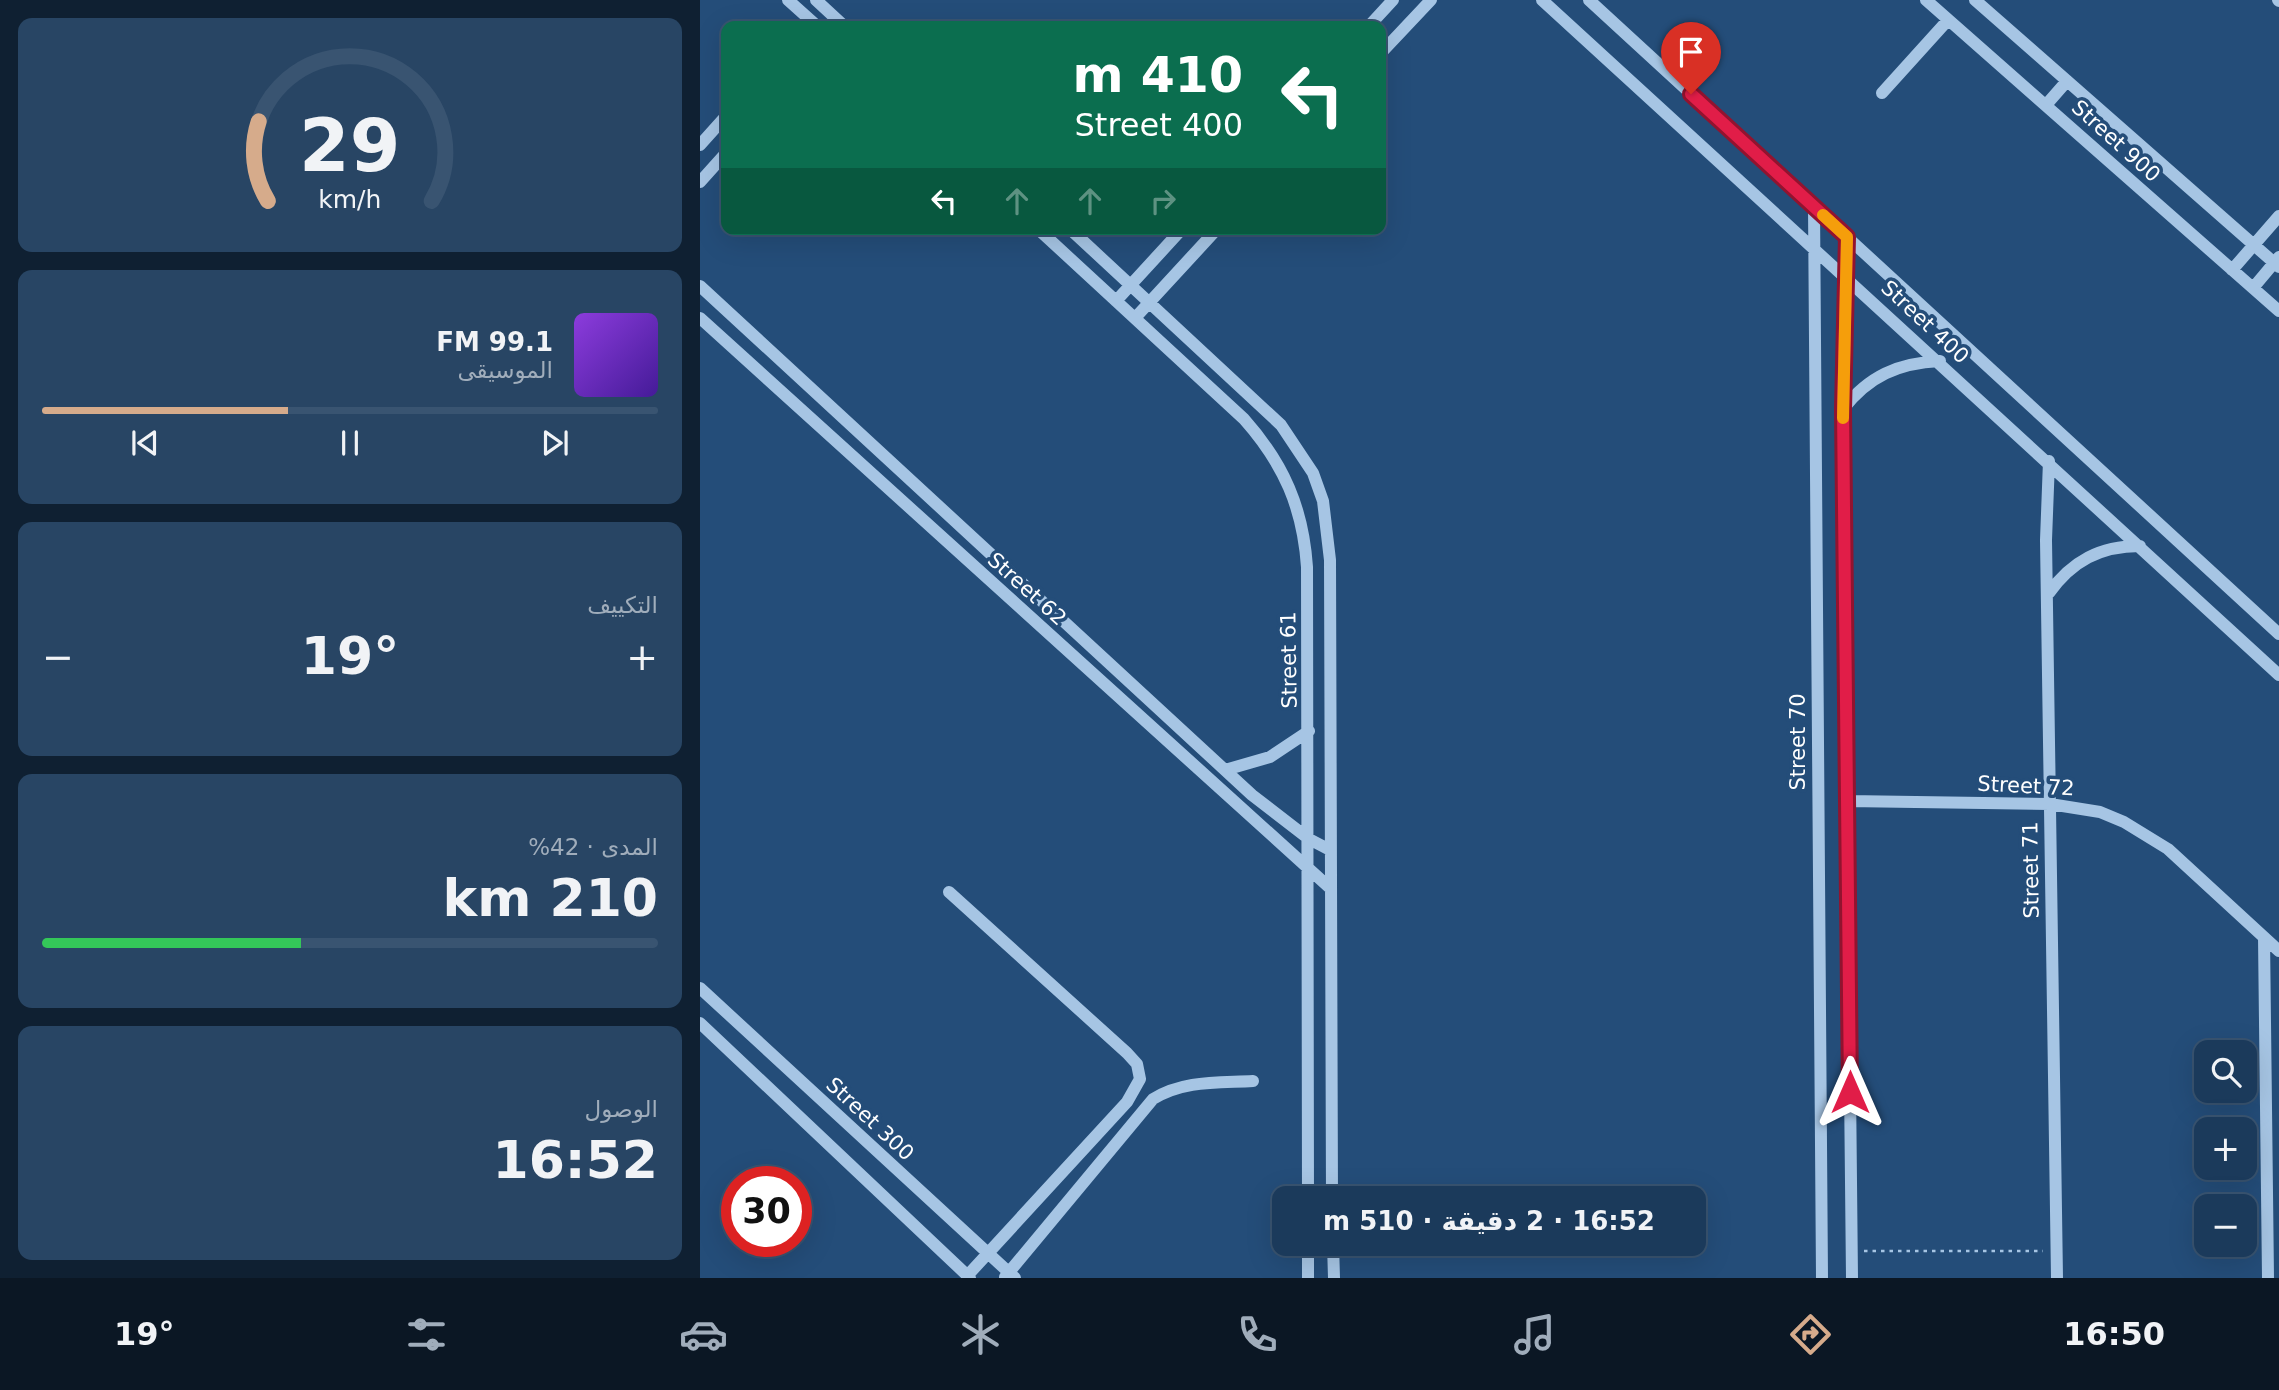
<!DOCTYPE html>
<html lang="ar">
<head>
<meta charset="utf-8">
<style>
  :root { --surface:#1b3a5b; --page:#284564; --text:#f1f3f6; --muted:#a0adbb; --line:#395471; --accent:#d6ab8b }
  body { margin:0; font-family:"DejaVu Sans",Cairo,sans-serif; background:var(--page); color:var(--text); direction:rtl; height:100vh; display:flex; flex-direction:column; font-size:26px; white-space:nowrap }
  * { box-sizing:border-box; margin:0 }
  p { font-size:23px; color:var(--muted) }
  .icon { flex:none; width:38px; height:38px; fill:none; stroke:currentColor; stroke-width:2; stroke-linecap:round; stroke-linejoin:round }
  .map { position:relative; flex:1; overflow:hidden; direction:ltr }
  .drawer { display:flex; flex-direction:column; gap:18px; padding:18px; background:#0f2032; width:700px }
  .drawer>* { flex:none }
  .guide { position:absolute; left:21px; top:21px; width:665px; height:214px; border-radius:14px; box-shadow:0 7px 28px #0002,0 0 0 2px var(--line); direction:rtl; background:#0b6e4f; color:#fff; overflow:hidden }
  .fabs { position:absolute; left:1494px; top:1040px; display:grid; gap:14px }
  .fabs a { display:grid; place-items:center; width:63px; height:63px; border-radius:14px; background:var(--surface); box-shadow:0 7px 28px #0002,0 0 0 2px var(--line); font-size:35px }
  .speed { position:absolute; left:21px; top:1166px; display:flex; gap:14px; font-size:35px; font-weight:700; text-align:center }
  .speed>* { display:grid; place-content:center; width:91px; height:91px; border-radius:50%; background:var(--surface); box-shadow:0 7px 28px #0002,0 0 0 2px var(--line); line-height:1 }
  .speed .limit { border:10px solid #d22; background:#fff; color:#111 }
  .pin { position:absolute; display:grid; place-items:center; width:60px; height:60px; color:#fff; margin:-72px -30px; border-radius:50% 50% 50% 0; rotate:-45deg; box-shadow:0 0 7px #0007 }
  .pin .icon { rotate:45deg }
  .me { position:absolute; width:77px; margin:-38px; rotate:0deg; stroke-linejoin:round; filter:drop-shadow(0 0 5px #0008) }
  .turn { display:flex; align-items:center; gap:24px; height:147px; padding:0 28px; font-size:32px }
  .turn .icon { width:91px; height:91px; stroke-width:2.5 }
  .turn b { display:block; font-size:49px; line-height:60px }
  .lanes { display:flex; align-items:center; height:66px; padding:0 28px; background:#0003; justify-content:center; gap:35px; direction:ltr }
  .lanes .off { opacity:.35 }
  .big { font-size:52px; font-weight:700; line-height:1.1 }
  .drawer .tile { flex:1; display:flex; flex-direction:column; justify-content:center; gap:10px; min-width:0; padding:0 24px; border-radius:14px; background:var(--page) }
  .drawer .dial { align-items:center; gap:0 }
  .dial svg { height:182px; overflow:visible; fill:none; stroke:var(--line); stroke-width:7; stroke-linecap:round; text-anchor:middle }
  .dial text { fill:var(--text); stroke:none }
  .song { display:flex; align-items:center; gap:21px }
  .cover { width:84px; height:84px; border-radius:10px; background:linear-gradient(135deg,hsl(270 70% 55%),hsl(260 70% 35%)) }
  .played { height:7px; border-radius:4px; background:linear-gradient(90deg,var(--accent) 40%,var(--line) 40%) }
  .keys { display:flex; justify-content:space-around; direction:ltr }
  .heat { display:flex; justify-content:space-between; align-items:center; font-size:38px; direction:ltr }
  .charge { height:10px; border-radius:5px; background:linear-gradient(90deg,#34c759 42%,var(--line) 0) }
  .trip { position:absolute; left:572px; top:1186px; width:434px; height:70px; border-radius:14px; background:var(--surface); box-shadow:0 7px 28px #0002,0 0 0 2px var(--line); font-weight:700; line-height:70px; text-align:center; direction:rtl }
  .tabs { display:flex; height:112px; justify-content:space-around; align-items:center; background:#0b1724; color:var(--muted) }
  .tabs .icon { width:49px; height:49px }
  .tabs .selected { color:var(--accent) }
  .tabs b { font-size:32px; color:var(--text) }
  main { display:flex; flex:1; min-height:0 }
  .map>svg:first-child { display:block }
  .lines { fill:none; stroke-linecap:round; stroke-linejoin:round }
  .path { stroke:#a6c5e4; stroke-width:2.5; stroke-dasharray:3.5 5; stroke-linecap:butt }
  .minor { stroke:#a6c5e4; stroke-width:12 }
  .route-casing { stroke:#92132f; stroke-width:18 }
  .route { stroke:#e11d48; stroke-width:12 }
  .slow { stroke:#f59e0b; stroke-width:12 }
  .labels { text-anchor:middle; dominant-baseline:central; stroke-width:7; stroke-linejoin:round; paint-order:stroke }
  .street-label { font-size:21px; fill:#fff; stroke:#244d79 }
</style>
</head>
<body>
<main>
<div class="map">
<svg width="1579" height="1278" viewBox="0 0 1579 1278">
  <rect width="100%" height="100%" fill="#244d79"/>
  <g class="lines">
    <path class="path" d="M1164,1251h179"/>
    <path class="minor" d="M88,0l29,26
      M116,0l28,26
      M842,0l737,675
      M889,0l690,634
      M1226,0l353,311
      M1275,0l304,267
      M1578,0l1,1
      M669,26l24,-26
      M681,53l50,-53
      M1182,93l66,-73
      M1346,105l21,-24
      M0,145l26,-29
      M0,182l26,-29
      M1114,206l8,1072
      M338,229l206,190c40,45 59,89 63,148l1,632
      M370,229l211,196 32,48 10,28 7,59 2,639
      M1147,237l-4,172 9,869
      M1532,270l47,-54
      M0,286l552,509 57,44 21,11
      M1553,288l26,-31
      M416,301l66,-72
      M0,318l630,570
      M435,318l82,-89
      M1143,409c26,-33 55,-46 97,-48
      M1349,461l-3,79 11,738
      M1349,593c23,-32 51,-47 91,-47
      M525,770l45,-13 39,-26
      M1148,801l202,3 50,8 24,10 44,27 111,102
      M249,892l178,161 10,11 3,15 -13,23 -160,174
      M1564,937l4,341
      M0,988l315,290
      M0,1023l270,255
      M608,1244v34
      M633,1244l1,34
      M305,1277l148,-178c31,-19 65,-16 100,-18"/>
  </g>
  <g class="lines">
    <defs>
      <path id="route" d="M991,94l156,143 -4,172 7,683"/>
    </defs>
    <use href="#route" class="route-casing"/>
    <use href="#route" class="route"/>
    <path class="slow" d="M1123,215l24,22 -4,181"/>
  </g>
  <g class="labels">
    <g class="street-label">
      <text transform="translate(1416 141) rotate(42)">Street 900</text>
      <text transform="translate(1225 322) rotate(43)">Street 400</text>
      <text transform="translate(327 589) rotate(42)">Street 62</text>
      <text transform="translate(589 660) rotate(-91)">Street 61</text>
      <text transform="translate(1098 742) rotate(-90)">Street 70</text>
      <text transform="translate(1326 786) rotate(3)">Street 72</text>
      <text transform="translate(1331 870) rotate(-91)">Street 71</text>
      <text transform="translate(170 1119) rotate(43)">Street 300</text>
    </g>
  </g>
</svg>
<div class="fabs">
<a><svg class="icon" aria-label="search" viewBox="0 0 24 24"><circle cx="10" cy="10" r="6"/><path d="M15 15l6 6"/></svg></a>
<a>+</a>
<a>−</a>
</div>
<div class="speed"><div class="limit">30</div></div>
<div class="pin" style="left:991px;top:94px;background:#d93025"><svg class="icon" aria-label="arrive" viewBox="0 0 24 24"><path d="M6 21V4h12l-3 4 3 4H6"/></svg></div>
<svg class="me" style="left:1150px;top:1092px" viewBox="-20 -20 40 40"><path d="M0-17L14 15 0 8-14 15z" fill="#e11d48" stroke="#fff" stroke-width="4"/></svg>
<div class="trip">16:52 · 2 دقيقة · 510 m</div>
<div class="guide">
<div class="turn"><svg class="icon" aria-label="left" viewBox="0 0 24 24"><path d="M17 20v-9H6M10 6l-5 5 5 5"/></svg><div><b>410 m</b>Street 400</div></div>
<div class="lanes"><svg class="icon" aria-label="left" viewBox="0 0 24 24"><path d="M17 20v-9H6M10 6l-5 5 5 5"/></svg><svg class="icon off" aria-label="ahead" viewBox="0 0 24 24"><path d="M12 20V5M6 11l6-6 6 6"/></svg><svg class="icon off" aria-label="ahead" viewBox="0 0 24 24"><path d="M12 20V5M6 11l6-6 6 6"/></svg><svg class="icon off" aria-label="right" viewBox="0 0 24 24"><path d="M7 20v-9h11M14 6l5 5-5 5"/></svg></div>
</div>
</div>
<section class="drawer">
<div class="tile dial"><svg viewBox="0 0 100 80">
<path d="M14 69A42 42 0 1 1 86 69"/>
<path d="M14 69A42 42 0 0 1 10 34" stroke="#d6ab8b"/>
<text x="50" y="56" font-size="32" font-weight="700">29</text>
<text x="50" y="72" font-size="11">km/h</text>
</svg></div>
<div class="tile">
<div class="song"><i class="cover"></i><div><b>99.1 FM</b><p>الموسيقى</p></div></div>
<div class="played"></div>
<div class="keys"><svg class="icon" aria-label="previous" viewBox="0 0 24 24"><path d="M18 5L8 12l10 7zM5 5v14"/></svg><svg class="icon" aria-label="pause" viewBox="0 0 24 24"><path d="M8 5v14M16 5v14"/></svg><svg class="icon" aria-label="next" viewBox="0 0 24 24"><path d="M6 5l10 7-10 7zM19 5v14"/></svg></div>
</div>
<div class="tile"><p>التكييف</p>
<div class="heat"><a>−</a><b class="big">19°</b><a>+</a></div>
</div>
<div class="tile"><p>المدى · 42%</p><b class="big">210 km</b><div class="charge"></div></div>
<div class="tile"><p>الوصول</p><b class="big">16:52</b></div>
</section>
</main>
<nav class="tabs">
<b>16:50</b>
<svg class="icon selected" aria-label="directions" viewBox="0 0 24 24"><path d="M12 3l9 9-9 9-9-9zM9 14v-3h6M13 9l2 2-2 2"/></svg>
<svg class="icon" aria-label="music" viewBox="0 0 24 24"><path d="M9 18V5l10-2v13"/><circle cx="6" cy="18" r="3"/><circle cx="16" cy="16" r="3"/></svg>
<svg class="icon" aria-label="phone" viewBox="0 0 24 24"><path d="M5 4h4l2 5-3 2q2 4 5 5l2-3 5 2v4C11 20 4 13 5 4z"/></svg>
<svg class="icon" aria-label="climate" viewBox="0 0 24 24"><path d="M12 3v18M4 7l16 10M4 17L20 7"/></svg>
<svg class="icon" aria-label="car" viewBox="0 0 24 24"><path d="M5 17H2v-5l4-1 3-4h7l3 4 3 1v5h-3M9 17h6M6 11h13"/><circle cx="7" cy="17" r="2"/><circle cx="17" cy="17" r="2"/></svg>
<svg class="icon" aria-label="filters" viewBox="0 0 24 24"><path d="M4 7h16M4 17h16"/><circle cx="9" cy="7" r="2"/><circle cx="15" cy="17" r="2"/></svg>
<b>19°</b>
</nav>
</body>
</html>
